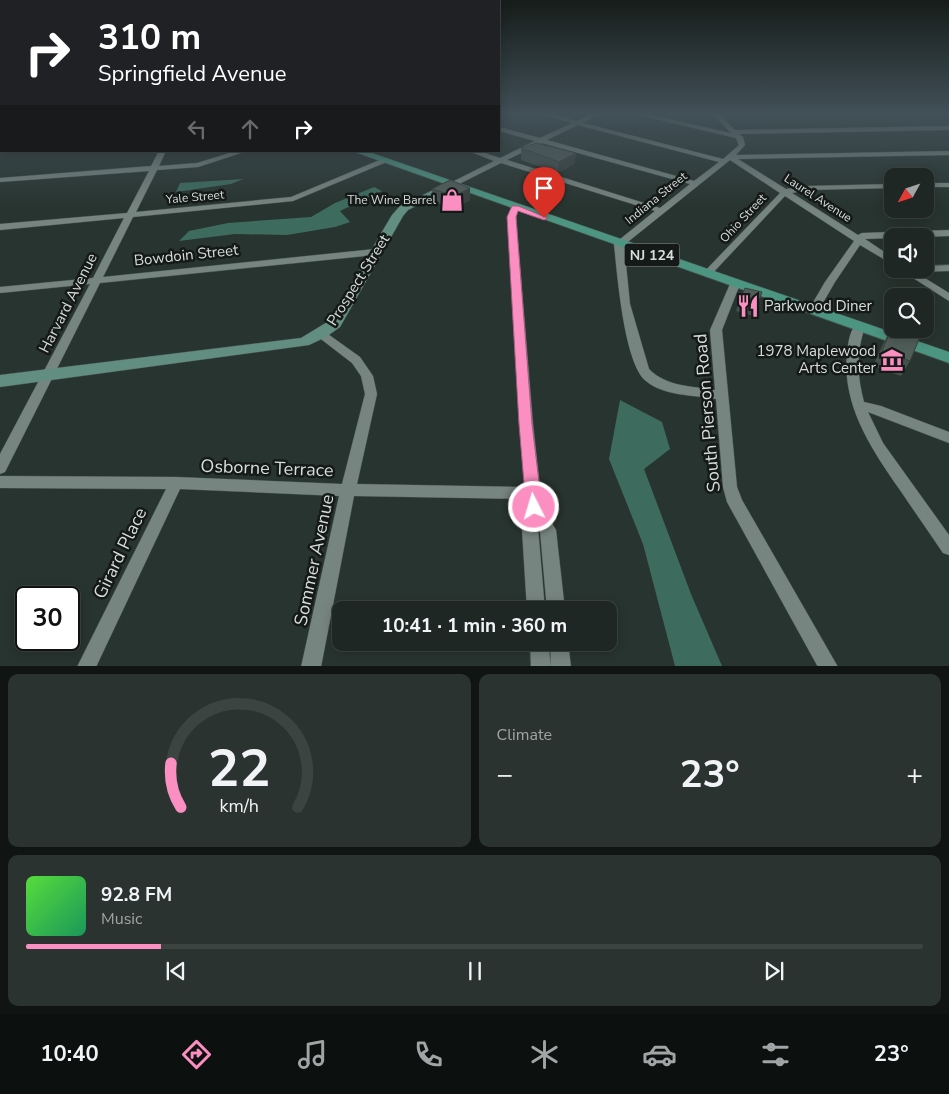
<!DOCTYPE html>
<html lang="en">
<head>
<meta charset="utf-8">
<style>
  :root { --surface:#1e2723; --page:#2b3330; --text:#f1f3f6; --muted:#a1a5a6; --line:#3c4441; --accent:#fc8fc2 }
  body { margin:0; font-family:"Nunito Sans",sans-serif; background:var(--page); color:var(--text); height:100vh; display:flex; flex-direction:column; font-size:19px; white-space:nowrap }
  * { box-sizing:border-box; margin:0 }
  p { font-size:16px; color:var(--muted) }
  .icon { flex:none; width:28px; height:28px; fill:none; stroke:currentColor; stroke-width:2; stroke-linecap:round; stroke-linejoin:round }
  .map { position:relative; height:666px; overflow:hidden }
  .details { display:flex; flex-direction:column; gap:8px; padding:8px; background:#101513; flex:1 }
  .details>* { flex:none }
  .top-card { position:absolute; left:0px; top:0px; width:500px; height:152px; box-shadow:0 2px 12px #0003,0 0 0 1px var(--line); background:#202124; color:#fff; overflow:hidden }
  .needle { width:32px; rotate:230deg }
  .fabs { position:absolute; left:884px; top:168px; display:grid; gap:10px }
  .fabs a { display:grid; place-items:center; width:50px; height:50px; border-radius:10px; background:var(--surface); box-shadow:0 2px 12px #0003,0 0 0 1px var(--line); font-size:25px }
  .speed { position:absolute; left:15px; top:586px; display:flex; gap:10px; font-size:25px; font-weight:700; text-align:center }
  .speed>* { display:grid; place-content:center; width:65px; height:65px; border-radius:50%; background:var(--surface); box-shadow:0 2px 12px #0003,0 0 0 1px var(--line); line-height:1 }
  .speed .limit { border:2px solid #111; border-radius:8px; background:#fff; color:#111 }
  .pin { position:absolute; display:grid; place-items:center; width:42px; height:42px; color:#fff; margin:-51px -21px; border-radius:50% 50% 50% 0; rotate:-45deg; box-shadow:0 0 5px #0007 }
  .pin .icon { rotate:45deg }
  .me { position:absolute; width:55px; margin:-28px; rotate:355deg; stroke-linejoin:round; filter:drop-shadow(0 0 4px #0008) }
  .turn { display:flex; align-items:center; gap:18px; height:105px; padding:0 15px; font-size:22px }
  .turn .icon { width:65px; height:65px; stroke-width:2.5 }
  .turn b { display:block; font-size:35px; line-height:42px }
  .lanes { display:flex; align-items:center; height:48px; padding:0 15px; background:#0003; justify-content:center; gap:25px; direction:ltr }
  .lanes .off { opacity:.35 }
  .big { font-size:38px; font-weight:700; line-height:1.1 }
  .details .tile { flex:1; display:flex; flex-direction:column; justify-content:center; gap:8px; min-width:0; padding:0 18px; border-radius:10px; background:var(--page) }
  .details .dial { align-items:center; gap:0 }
  .dial svg { height:130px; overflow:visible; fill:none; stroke:var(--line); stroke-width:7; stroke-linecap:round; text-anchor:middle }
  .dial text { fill:var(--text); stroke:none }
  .song { display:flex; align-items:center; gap:15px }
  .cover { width:60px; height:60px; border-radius:8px; background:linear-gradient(135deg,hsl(110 70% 55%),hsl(150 70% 35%)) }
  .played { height:5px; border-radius:2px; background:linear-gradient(90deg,var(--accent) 15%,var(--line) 15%) }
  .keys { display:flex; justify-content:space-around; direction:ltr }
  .heat { display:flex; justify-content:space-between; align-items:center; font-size:28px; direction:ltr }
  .details .tiles { flex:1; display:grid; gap:8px; grid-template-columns:1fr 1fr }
  .tile:last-child { grid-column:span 2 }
  .trip { position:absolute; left:332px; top:601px; width:285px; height:50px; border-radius:10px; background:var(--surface); box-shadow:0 2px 12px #0003,0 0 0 1px var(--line); font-weight:700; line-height:50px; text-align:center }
  .menu { display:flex; height:80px; justify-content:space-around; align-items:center; background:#0c100e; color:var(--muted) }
  .menu .icon { width:35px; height:35px }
  .menu .selected { color:var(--accent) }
  .menu b { font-size:22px; color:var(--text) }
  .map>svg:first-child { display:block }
  .forest { fill:#3d6c5e }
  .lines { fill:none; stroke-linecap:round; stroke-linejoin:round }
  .street-casing { stroke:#47524f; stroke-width:1 }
  .secondary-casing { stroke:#47524f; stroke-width:1 }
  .primary-casing { stroke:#47524f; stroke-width:1 }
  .street { fill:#778580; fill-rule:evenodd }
  .secondary { fill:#628d81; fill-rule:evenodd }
  .primary { fill:#4c9581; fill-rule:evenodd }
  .wall { fill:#45504d }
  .shaded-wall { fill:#38413e }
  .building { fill:#505d59; stroke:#38413e }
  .route { fill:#fc8fc2; stroke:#a45d7e }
  .labels { text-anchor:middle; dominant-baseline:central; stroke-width:5; stroke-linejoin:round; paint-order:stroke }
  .far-street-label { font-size:12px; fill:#d6dedb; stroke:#151a18 }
  .far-poi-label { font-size:12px; fill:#d6dedb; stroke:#151a18; text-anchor:end }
  .shield { fill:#151a18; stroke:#9ca3a0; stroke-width:1 }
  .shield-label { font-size:14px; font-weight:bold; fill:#d6dedb }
  .street-label { font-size:15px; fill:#d6dedb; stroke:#151a18 }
  .poi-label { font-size:15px; fill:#d6dedb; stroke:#151a18; text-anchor:start }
  .near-street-label { font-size:18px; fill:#d6dedb; stroke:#151a18 }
</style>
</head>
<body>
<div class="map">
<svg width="949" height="667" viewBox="0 0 949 667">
  <rect width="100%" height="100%" fill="#28342f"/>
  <path class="forest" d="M243,179l-12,5 -55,8 4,-9z
    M374,187l8,4 -42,20 10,11 -15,5 -48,8 -52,-1 -56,7 10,-10 39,-8 83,-6 24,-14z
    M620,400l42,22 8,27 -26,20 47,125 31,72h-47l-32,-122 -34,-85z"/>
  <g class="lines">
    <defs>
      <path id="street" d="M536,113h11l30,8 16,-8h8l-18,10 140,36 16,-14 -3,-7 -106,-25h12l89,20 -20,-20h7l17,17 214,-4v4l-210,4 4,3 2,8 -9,10 213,-4v4l-211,4 48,30 21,-3 85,-2v4l-85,2 -15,3 66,42 4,-2 87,-3v6l-84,3 27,18v7l-32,-19 -25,37 -18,31h-8l-1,-2 17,-29 29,-41 -69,-45 -75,80 -3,1 -5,-3 78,-81 -50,-33 -106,85 6,59 19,65c18,18 42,17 66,21l-5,-60 20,-46 5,-3 5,3 -18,46 15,157 5,13 96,167h-20l-91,-165 -4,-15 -7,-88c-23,-4 -52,-3 -70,-18 -22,-17 -29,-109 -32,-137l41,-33 -154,-48 -46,23 -7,-2 46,-23 -26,-10h11l21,7 35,-17 -36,-10v-4l41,11 32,-15zM578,125l141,37 -25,19 -147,-41zM542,143l148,41 -30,24 -153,-48z
        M0,116h1v4h-1z
        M0,142h1v4h-1z
        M159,151h7l-7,15 38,-3 39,-12h11l-49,16 -41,3 -21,42 155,-15 91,-38 7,2 -96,40 -160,16 -30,60 272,-28 5,3 -5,3 -275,28 -95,189 -5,2v-20l90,-170 -90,9v-6l93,-9 31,-60 -124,12v-6l127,-11 22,-42 -149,11v-4l151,-12z
        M925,183h24v4h-24z
        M512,206l7,2 -3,9 17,207 9,82 14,24 9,80h-18l-7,-79 -2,-3 7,82h-18l-5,-80 4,-23v-8l-172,-3 -33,171h-20l38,-171 -159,-7 -84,178h-19l89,-178 -166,-1v-12l176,1 166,7 23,-90 -4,-18 -9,-13 -35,-27 -2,-2 2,-2h8l35,25 13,19 4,18 -20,90 168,3 -17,-270z
        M949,265v6l-34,1 34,21v8l-50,-32h26v-3z
        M859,324l6,3c-9,26 -8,48 -1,75l17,4 68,26v11l-81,-31 15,31 66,92v20l-6,-2c-14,-21 -29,-42 -43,-63 -30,-43 -61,-89 -52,-144 1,-7 3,-20 11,-22z
        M530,642h18l3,25h-20z
        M550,642h18l3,25h-20z"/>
      <path id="secondary" d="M450,182l4,1 1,2 -1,2 -46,23 -5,6 -63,111 -14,10 -17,8 -309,42v-12l301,-37 28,-17 63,-106 8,-9z"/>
      <path id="primary" d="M352,151h14l583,201v11z"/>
    </defs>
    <use href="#street" class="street-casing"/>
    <use href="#secondary" class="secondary-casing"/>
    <use href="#primary" class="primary-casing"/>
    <use href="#street" class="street"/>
    <use href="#secondary" class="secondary"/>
    <use href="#primary" class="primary"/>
  </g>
  <path class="wall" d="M521,148l55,5 -2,11 -16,9 -37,-13z
    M450,180l20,20 -11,6 -10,-2 -4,2 -12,-5 -1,-12z
    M762,292l-9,24 -17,-5 3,-10z
    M891,329l19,32 -9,15 -28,-10 10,-22z"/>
  <path class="shaded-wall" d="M576,153l-2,11 -16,9 1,-11z
    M470,188v12l-11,6v-12z
    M449,191v13l-4,2v-13z"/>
  <path class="building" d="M536,143l40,10 -17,9 -38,-14z
    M450,180l20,8 -11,6 -10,-3 -4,2 -13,-4z
    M745,288l17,4 -5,14 -18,-5z
    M891,329l28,10 -9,22 -28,-10z"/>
  <linearGradient id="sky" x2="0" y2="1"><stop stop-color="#161d1a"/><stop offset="0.55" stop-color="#425058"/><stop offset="1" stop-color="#425058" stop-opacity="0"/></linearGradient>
  <rect width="949" height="207" fill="url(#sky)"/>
  <path class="route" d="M512,206h6l30,12 -4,2 -26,-9 -2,6 16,207 10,83 -3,4 -5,2 -6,-2 -2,-4 -7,-83 -12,-207z"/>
  <defs>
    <symbol id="shop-bare" viewBox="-9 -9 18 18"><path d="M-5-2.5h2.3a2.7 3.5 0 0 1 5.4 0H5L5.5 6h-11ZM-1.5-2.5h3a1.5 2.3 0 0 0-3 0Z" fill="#fc8fc2" stroke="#151a18" stroke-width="2.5" paint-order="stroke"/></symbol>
    <symbol id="restaurant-bare" viewBox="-9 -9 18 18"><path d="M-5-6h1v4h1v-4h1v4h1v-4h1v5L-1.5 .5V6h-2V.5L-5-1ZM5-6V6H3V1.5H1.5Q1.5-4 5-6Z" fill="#fc8fc2" stroke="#151a18" stroke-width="2.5" paint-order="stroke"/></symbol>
    <symbol id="museum-bare" viewBox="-9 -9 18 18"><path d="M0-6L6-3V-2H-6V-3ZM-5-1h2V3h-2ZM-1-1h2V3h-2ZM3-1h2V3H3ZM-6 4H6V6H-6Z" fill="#fc8fc2" stroke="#151a18" stroke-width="2.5" paint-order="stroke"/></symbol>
  </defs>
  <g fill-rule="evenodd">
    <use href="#shop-bare" x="436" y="184" width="32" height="32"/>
    <use href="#restaurant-bare" x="732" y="290" width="32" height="32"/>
    <use href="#museum-bare" x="876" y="344" width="32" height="32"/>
  </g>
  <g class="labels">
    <g class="far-street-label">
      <text transform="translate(195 197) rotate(-5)">Yale Street</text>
      <text transform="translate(656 198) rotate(-39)">Indiana Street</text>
      <text transform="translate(818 198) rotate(33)">Laurel Avenue</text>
      <text transform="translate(743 218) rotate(-47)">Ohio Street</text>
    </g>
    <g class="far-poi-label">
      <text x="436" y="200">The Wine Barrel</text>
    </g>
    <rect class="shield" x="624.5" y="243.5" width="55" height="23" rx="4"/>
    <g class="shield-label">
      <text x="652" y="255">NJ 124</text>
    </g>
    <g class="street-label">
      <text transform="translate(186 255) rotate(-6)">Bowdoin Street</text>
      <text transform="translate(358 280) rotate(-58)">Prospect Street</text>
      <text transform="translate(68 303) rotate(-63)">Harvard Avenue</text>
    </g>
    <g class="poi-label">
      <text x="764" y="306">Parkwood Diner</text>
      <text x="876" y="351" text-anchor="end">1978 Maplewood<tspan x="876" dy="17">Arts Center</tspan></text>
    </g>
    <g class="near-street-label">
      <text transform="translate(707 413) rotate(-95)">South Pierson Road</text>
      <text transform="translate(267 468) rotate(2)">Osborne Terrace</text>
      <text transform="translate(120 553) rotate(-64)">Girard Place</text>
      <text transform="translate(314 560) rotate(-78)">Sommer Avenue</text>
    </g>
  </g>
</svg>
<div class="fabs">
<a><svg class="needle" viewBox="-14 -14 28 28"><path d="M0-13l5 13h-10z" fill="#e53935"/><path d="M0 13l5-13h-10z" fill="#a1a5a6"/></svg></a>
<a><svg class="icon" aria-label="sound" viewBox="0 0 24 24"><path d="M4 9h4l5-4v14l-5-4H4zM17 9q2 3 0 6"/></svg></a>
<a><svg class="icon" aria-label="search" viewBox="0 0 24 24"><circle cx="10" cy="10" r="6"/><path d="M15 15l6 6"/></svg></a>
</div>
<div class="speed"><div class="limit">30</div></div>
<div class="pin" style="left:544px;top:218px;background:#d93025"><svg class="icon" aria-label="arrive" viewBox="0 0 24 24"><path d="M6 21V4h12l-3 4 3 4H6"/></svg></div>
<svg class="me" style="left:534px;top:507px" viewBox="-20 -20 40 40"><circle r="17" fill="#fc8fc2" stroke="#fff" stroke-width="3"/><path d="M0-11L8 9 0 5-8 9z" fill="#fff"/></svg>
<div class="trip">10:41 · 1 min · 360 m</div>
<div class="top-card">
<div class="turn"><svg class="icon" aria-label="right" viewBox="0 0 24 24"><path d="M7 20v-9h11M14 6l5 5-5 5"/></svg><div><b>310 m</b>Springfield Avenue</div></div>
<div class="lanes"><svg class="icon off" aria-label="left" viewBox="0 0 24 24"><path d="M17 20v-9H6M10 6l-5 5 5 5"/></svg><svg class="icon off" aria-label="ahead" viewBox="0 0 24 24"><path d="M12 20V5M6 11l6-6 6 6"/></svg><svg class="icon" aria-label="right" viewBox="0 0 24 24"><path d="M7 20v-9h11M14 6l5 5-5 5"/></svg></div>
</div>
</div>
<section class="details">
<div class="tiles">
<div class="tile dial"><svg viewBox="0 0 100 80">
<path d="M14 69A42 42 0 1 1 86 69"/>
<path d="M14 69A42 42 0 0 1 8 42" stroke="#fc8fc2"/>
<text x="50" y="56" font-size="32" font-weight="700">22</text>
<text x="50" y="72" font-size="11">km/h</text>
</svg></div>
<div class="tile"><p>Climate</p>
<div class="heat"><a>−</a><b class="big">23°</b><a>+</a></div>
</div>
<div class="tile">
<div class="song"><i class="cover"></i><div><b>92.8 FM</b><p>Music</p></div></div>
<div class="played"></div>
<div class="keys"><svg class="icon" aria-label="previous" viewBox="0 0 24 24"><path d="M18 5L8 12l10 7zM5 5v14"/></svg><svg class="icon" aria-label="pause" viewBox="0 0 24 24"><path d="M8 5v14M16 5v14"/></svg><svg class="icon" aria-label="next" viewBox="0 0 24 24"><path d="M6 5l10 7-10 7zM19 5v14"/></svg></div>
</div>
</div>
</section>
<nav class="menu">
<b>10:40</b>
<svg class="icon selected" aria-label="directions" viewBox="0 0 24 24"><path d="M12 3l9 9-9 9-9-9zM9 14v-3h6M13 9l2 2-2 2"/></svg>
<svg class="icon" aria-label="music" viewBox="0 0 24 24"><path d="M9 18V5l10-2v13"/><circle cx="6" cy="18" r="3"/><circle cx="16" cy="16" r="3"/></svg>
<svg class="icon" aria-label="phone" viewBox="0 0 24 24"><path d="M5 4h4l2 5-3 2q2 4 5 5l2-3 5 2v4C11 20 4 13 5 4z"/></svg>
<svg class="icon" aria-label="climate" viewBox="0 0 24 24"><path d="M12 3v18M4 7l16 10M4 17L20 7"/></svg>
<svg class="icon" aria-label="car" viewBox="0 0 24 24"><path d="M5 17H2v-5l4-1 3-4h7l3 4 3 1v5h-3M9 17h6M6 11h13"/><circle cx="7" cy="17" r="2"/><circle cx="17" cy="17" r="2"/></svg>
<svg class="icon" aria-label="filters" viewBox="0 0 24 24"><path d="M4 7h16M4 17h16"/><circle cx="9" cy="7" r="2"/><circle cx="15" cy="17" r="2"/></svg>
<b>23°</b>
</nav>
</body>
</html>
